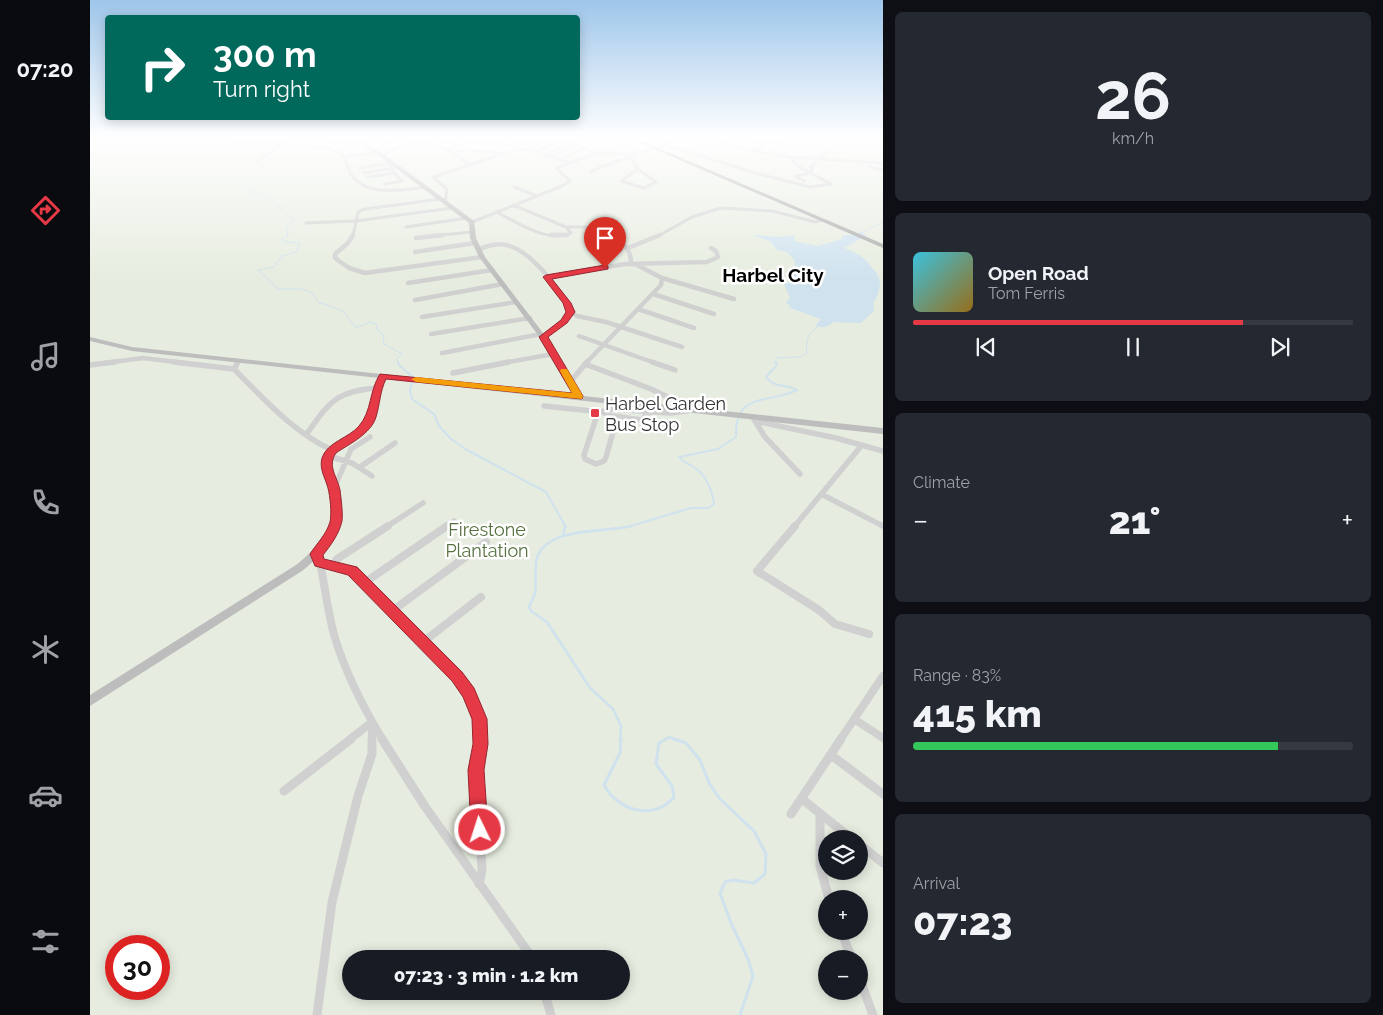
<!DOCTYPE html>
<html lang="en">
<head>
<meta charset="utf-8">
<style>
  :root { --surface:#171b24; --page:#242831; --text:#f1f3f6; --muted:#9ea1a6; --line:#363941; --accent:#e63946 }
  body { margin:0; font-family:Raleway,sans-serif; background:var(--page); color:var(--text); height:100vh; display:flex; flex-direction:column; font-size:19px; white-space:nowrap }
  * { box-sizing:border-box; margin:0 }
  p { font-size:16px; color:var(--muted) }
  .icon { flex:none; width:28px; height:28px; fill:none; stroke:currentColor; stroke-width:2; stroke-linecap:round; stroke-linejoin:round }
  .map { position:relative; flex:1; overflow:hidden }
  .drawer { display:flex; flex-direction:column; gap:12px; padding:12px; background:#0d0f14; width:500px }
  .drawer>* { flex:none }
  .top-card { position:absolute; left:15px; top:15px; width:475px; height:105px; border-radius:5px; box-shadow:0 2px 12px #0003; background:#00695c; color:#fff; overflow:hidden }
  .tools { position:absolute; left:728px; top:830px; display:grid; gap:10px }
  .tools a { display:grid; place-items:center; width:50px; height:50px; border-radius:50%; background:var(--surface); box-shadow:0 2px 12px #0003; font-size:25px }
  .speed { position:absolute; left:15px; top:935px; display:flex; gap:10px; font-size:25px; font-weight:700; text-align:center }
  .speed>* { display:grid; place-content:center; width:65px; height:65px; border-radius:50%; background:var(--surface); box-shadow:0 2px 12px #0003; line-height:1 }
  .speed .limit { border:8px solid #d22; background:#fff; color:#111 }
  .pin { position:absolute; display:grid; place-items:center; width:42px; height:42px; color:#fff; margin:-51px -21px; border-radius:50% 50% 50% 0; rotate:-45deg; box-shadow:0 0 5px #0007 }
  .pin .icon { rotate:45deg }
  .me { position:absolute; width:55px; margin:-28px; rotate:356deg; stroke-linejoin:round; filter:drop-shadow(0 0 4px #0008) }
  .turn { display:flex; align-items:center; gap:18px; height:105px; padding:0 25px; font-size:22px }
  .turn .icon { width:65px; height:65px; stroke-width:2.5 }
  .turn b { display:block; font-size:35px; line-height:42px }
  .big { font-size:38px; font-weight:800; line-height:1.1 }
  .drawer .tile { flex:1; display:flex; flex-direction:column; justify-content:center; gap:8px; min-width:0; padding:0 18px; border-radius:8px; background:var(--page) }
  .drawer .dial { align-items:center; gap:0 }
  .dial b { font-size:65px; line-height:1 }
  .song { display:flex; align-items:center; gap:15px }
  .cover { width:60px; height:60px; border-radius:8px; background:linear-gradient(135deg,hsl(190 70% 55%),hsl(40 70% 35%)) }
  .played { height:5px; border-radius:2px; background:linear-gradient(90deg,var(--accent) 75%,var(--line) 75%) }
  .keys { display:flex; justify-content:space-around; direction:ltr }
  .heat { display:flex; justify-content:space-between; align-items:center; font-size:28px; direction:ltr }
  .charge { height:8px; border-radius:4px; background:linear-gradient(90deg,#34c759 83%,var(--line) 0) }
  .trip { position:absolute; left:252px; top:950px; width:288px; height:50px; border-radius:25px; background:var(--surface); box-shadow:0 2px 12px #0003; font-weight:800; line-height:50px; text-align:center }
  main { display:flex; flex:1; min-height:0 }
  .dock { display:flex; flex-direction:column; width:90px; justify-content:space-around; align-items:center; background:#090b0e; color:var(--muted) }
  .dock .icon { width:35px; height:35px }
  .dock .on { color:var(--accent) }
  .dock b { font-size:22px; color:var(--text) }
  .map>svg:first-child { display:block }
  .green { fill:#e6ecdf; fill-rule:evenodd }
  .water { fill:#cfe2ee }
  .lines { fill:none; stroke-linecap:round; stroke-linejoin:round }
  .stream-far3 { stroke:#cfe2ee; stroke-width:1 }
  .stream-far2 { stroke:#cfe2ee; stroke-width:2 }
  .stream-far1 { stroke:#cfe2ee; stroke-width:2.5 }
  .stream { stroke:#cfe2ee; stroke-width:3 }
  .street-far4 { stroke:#d0d0d0; stroke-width:3 }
  .street-far3 { stroke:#d0d0d0; stroke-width:4.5 }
  .street-far2 { stroke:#d0d0d0; stroke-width:5.5 }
  .street-far1 { stroke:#d0d0d0; stroke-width:8 }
  .street { stroke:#d0d0d0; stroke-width:9 }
  .secondary { fill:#bdbdbd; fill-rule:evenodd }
  .primary { fill:#ababab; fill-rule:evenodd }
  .route { fill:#e63946; stroke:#96252e }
  .slow { fill:#f59e0b }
  .poi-dot { fill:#e63946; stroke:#fff; stroke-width:2 }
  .labels { text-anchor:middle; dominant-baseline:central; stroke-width:5; stroke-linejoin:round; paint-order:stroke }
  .poi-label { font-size:18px; fill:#333; stroke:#fff; text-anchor:start }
  .park-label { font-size:18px; fill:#56703f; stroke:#fff }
  .far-district-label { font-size:19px; font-weight:bold; fill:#000; stroke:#fff }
</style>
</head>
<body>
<main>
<nav class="dock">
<b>07:20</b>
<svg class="icon on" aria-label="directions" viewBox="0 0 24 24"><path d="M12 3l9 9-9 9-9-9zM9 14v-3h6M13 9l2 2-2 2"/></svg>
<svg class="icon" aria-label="music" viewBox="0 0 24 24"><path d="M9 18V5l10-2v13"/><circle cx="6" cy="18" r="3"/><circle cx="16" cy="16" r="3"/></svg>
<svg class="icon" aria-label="phone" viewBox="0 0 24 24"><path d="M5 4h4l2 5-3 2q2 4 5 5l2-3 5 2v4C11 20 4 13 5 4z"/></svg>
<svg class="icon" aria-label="climate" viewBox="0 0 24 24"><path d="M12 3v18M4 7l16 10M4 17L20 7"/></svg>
<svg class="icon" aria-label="car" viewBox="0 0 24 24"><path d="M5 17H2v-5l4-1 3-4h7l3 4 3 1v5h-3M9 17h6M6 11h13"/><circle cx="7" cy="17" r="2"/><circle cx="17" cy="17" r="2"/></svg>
<svg class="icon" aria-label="filters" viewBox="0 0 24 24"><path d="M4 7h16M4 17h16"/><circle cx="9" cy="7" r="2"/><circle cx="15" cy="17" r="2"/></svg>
</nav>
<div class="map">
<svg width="793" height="1015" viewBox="0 0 793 1015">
  <rect width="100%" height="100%" fill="#fff"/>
  <path class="green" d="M0,138h793v877h-793zM736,839h33v32h-33zM736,899h33v32h-33zM26,946h43v43h-43zM261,959h270v32h-270zM736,959h33v32h-33z"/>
  <path class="water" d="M771,232l6,3 -23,13c9,3 23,10 27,19 12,10 11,22 2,37l1,7 -13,12 -28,-1c-5,5 -10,7 -17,3l5,-6 -31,-11 1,-2 -5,-3 4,-5 -6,-14 9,-3 2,-20 -8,-9 -10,-2 -6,-8 -18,-7 27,2 15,-2 -1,6 24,5 24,-7 1,-4h7z"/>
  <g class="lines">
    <path class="stream-far3" d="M155,188c13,6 25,11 35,19 7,4 5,9 14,13l-8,8 2,8 -7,3 5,3 14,1 -4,9 -14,4 -8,11 -16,3 20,19h24l10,4 6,9 25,9 13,17 14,-6 6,2 2,7 5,3 1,10 18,10 -5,5 1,4
      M771,233l22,-11
      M686,363v-5l25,-1 6,-4c-2,-13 1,-20 12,-27"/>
    <path class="stream-far2" d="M308,362l1,3 14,12 -3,14 2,8 22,15 5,12 12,13 16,11 79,42 20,35
      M537,527l64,-19h18l5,-4c-2,-15 -8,-30 -22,-38 -5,-3 -9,-4 -13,-9l39,-8 18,-12c-1,-46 30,-32 61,-47 -11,-6 -23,-2 -31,-13l11,-12 -2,-3"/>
    <path class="stream-far1" d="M473,536l2,-10
      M530,740l1,-14 -8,-17 -23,-21 -43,-66 -16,-11 -2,-4c2,-5 5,-10 6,-14 2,-11 -1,-24 2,-35 10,-32 69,-25 94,-32
      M574,740l5,-3 8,3"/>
    <path class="stream" d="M531,739l-1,14 -16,32c13,25 50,37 70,12l-2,-11 -16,-22 3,-21 7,-4
      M584,739l12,4 14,17 9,23 11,16 34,32 12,23 -1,20 -11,9 -21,-3 -8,2 -5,11 11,30 17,36 5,17 -13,39"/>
    <path class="street-far4" d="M231,138l5,3 21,2
      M328,138l17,1 25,7
      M462,138l44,15
      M617,138l38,11 44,8 94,6
      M651,138l24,7 -9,5
      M669,138l19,5
      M107,139l132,9 13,6c6,7 5,17 12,24 16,19 51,11 72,9
      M294,142l22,-4
      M424,142l10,-4
      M576,145l89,28 55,14 21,-3
      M425,149l2,-3 24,-8
      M438,149l25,-10
      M357,150l23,-8 47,4
      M446,151l24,-10
      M364,153l11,-3 35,3
      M455,154l23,-10
      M255,156l32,-3
      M293,156c20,-18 52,-15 74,-1 5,3 7,7 12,10
      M463,156l23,-10
      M541,157l7,12
      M699,157l12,11 30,16
      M471,159l22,-10
      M168,161l31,-23
      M720,167l16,-15
      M780,167l13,3
      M270,168l31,-5 -1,5 12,13 -17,3
      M548,169l18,13 -12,6 -23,-7z
      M501,171l43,-16
      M273,173l31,-5
      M278,177l26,-4
      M714,181l-9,-5 16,-3 2,-7
      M424,187l23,9
      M355,203l2,-14 -14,-12 82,-27 13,-1 42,14
      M406,212c21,10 52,32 75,21l-5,-6 -53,-22
      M382,222l90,-36 8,-5 -14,-13 41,-15 39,1 30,-9 13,-7
      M216,223l50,-2 96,-13
      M316,227l61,-9
      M476,227h19l21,9
      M263,236l5,-24 7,-3 76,-10
      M341,236l41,-4
      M568,236l34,-19 29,-9 51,3 44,11 6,-2"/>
    <path class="street-far3" d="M263,235l-5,8 -13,11v4l14,10 16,5 117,-16
      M461,235h16
      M513,235c17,7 28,9 28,29
      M326,238l27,-3
      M538,248l32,-13
      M389,249c9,-3 17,-6 27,-4 25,5 55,45 65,67l-2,4 -26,21
      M325,252l60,-9
      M545,264l27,14 72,21
      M457,277l78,-13 82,-2 11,-5 -2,-6 -5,-3
      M318,283l84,-13
      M563,294l61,20
      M325,300l88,-16
      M548,309l56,19
      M481,312l6,4 29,6 76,25
      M332,317l94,-15
      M341,334l99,-16
      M489,336l76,27
      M352,353l99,-19
      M15,363l38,-5 41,5
      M147,363l1,-2
      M412,363l52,-9
      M496,363l75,-78 1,-7"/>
    <path class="street-far2" d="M84,362l60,7
      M148,362l-4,7c30,30 59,63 98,81
      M562,362l23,8
      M495,364l66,25 43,21
      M0,365l25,-3
      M363,373l56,-11
      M480,382l17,-20
      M454,406l57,6 9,-3 60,4 18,-2
      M508,412l-14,43 1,4 11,5 8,-3 2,-4 11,-39 -15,-6
      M524,416l27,4 9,-8
      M663,417l2,4 81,17 47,13
      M665,421l10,16 35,37
      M216,435c23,-32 29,-44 71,-47
      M238,456l24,7 20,13
      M270,467l35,-24
      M244,489l17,-40 19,-12
      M731,494l62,32
      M296,527l37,-24
      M355,527l9,-6
      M704,527l68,-82"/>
    <path class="street-far1" d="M705,526l-38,45 62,39 16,14 34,10
      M229,560l1,2 32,9 105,106c17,23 23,34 23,63
      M230,562c5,25 8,52 15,76 11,36 29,71 48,102
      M243,566l4,-7 51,-33
      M274,583l83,-57
      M302,611l94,-69
      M333,642l58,-45
      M764,719l29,19
      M282,723v17
      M259,740l23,-18
      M750,740l43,-64"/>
    <path class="street" d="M292,739l42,66 109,154
      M741,755l52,39
      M194,791l67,-52
      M712,799l50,40
      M701,814l50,-75
      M730,814v52l9,33
      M769,844l24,19
      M389,884l3,-14 -6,-100 4,-31
      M751,931l11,28
      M769,977l14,38
      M454,991l7,24
      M227,1015l15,-113 26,-106 14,-42v-15"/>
    <path class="secondary" d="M260,138h5l30,17 89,66 2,17 9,19 58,76 40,63 300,32v6l-498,-55c-6,15 -6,33 -16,47 -9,13 -33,19 -37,32 -3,9 2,18 5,26 13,38 -6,64 -35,87l-212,135v-11l206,-130c28,-22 45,-45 32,-82 -3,-8 -8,-17 -4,-26 7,-16 27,-19 38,-32 10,-13 10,-32 17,-47l-247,-27 -42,-10v-4l42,10 443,48 -37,-60 -59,-78 -9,-19 -1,-15 -88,-66z"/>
    <path class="primary" d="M539,138h6l248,106v4z"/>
  </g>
  <linearGradient id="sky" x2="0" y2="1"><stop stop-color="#9ec6ea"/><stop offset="0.49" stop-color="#fff"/><stop offset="1" stop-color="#fff" stop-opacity="0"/></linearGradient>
  <rect width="793" height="280" fill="url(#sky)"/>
  <path class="route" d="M515,265l3,1v3l-56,10 19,24 4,9 -8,11 -19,14 35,59 -1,3 -196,-20c-6,12 -6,25 -10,38 -5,17 -27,27 -40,36 -9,13 1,23 4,37 1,8 3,23 2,31 -3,13 -11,24 -19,34l1,4 33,8 105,105 12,16 13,31 1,25 -4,26 4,60 -2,6 -6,2 -6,-2 -3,-6 -3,-60 5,-26 -1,-25 -9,-22 -11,-16 -104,-106 -33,-9 -5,-12c7,-11 16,-19 20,-32 2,-9 0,-26 -2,-34 -3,-11 -9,-19 -6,-30 5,-16 27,-20 37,-32 13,-15 10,-35 21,-52l192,19 -33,-56 22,-17 5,-8 -3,-9 -20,-26 3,-2z"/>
  <path class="slow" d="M471,369h6l16,27 -1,3 -166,-17 -5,-3 5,-2 156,16 -12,-22z"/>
  <rect class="poi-dot" x="500" y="408" width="10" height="10" rx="2.5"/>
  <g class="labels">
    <g class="poi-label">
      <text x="515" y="403">Harbel Garden<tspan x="515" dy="21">Bus Stop</tspan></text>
    </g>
    <g class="park-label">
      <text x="397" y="529">Firestone<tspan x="397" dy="21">Plantation</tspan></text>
    </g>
    <g class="far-district-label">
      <text x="683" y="275">Harbel City</text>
    </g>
  </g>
</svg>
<div class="tools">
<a><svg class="icon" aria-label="layers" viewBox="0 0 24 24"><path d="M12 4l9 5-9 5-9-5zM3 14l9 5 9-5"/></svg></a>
<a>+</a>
<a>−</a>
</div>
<div class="speed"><div class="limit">30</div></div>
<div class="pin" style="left:515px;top:268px;background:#d93025"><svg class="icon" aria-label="arrive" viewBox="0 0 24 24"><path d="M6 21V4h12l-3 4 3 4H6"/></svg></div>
<svg class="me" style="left:390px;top:830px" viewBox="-20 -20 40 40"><circle r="17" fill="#e63946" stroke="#fff" stroke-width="3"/><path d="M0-11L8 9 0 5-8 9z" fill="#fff"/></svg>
<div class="trip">07:23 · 3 min · 1.2 km</div>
<div class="top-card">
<div class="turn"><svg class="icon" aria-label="right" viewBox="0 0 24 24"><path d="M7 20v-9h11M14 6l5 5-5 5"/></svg><div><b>300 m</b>Turn right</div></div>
</div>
</div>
<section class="drawer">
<div class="tile dial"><b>26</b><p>km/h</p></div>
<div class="tile">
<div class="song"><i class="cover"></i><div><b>Open Road</b><p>Tom Ferris</p></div></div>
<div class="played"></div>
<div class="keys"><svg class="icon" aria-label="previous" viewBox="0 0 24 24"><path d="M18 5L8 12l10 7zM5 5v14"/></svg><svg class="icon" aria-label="pause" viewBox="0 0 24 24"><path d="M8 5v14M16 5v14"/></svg><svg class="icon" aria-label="next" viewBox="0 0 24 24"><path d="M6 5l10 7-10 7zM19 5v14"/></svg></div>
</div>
<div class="tile"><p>Climate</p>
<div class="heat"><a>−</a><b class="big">21°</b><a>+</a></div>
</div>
<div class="tile"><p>Range · 83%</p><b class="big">415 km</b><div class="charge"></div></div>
<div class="tile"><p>Arrival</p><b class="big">07:23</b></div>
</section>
</main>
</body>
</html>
